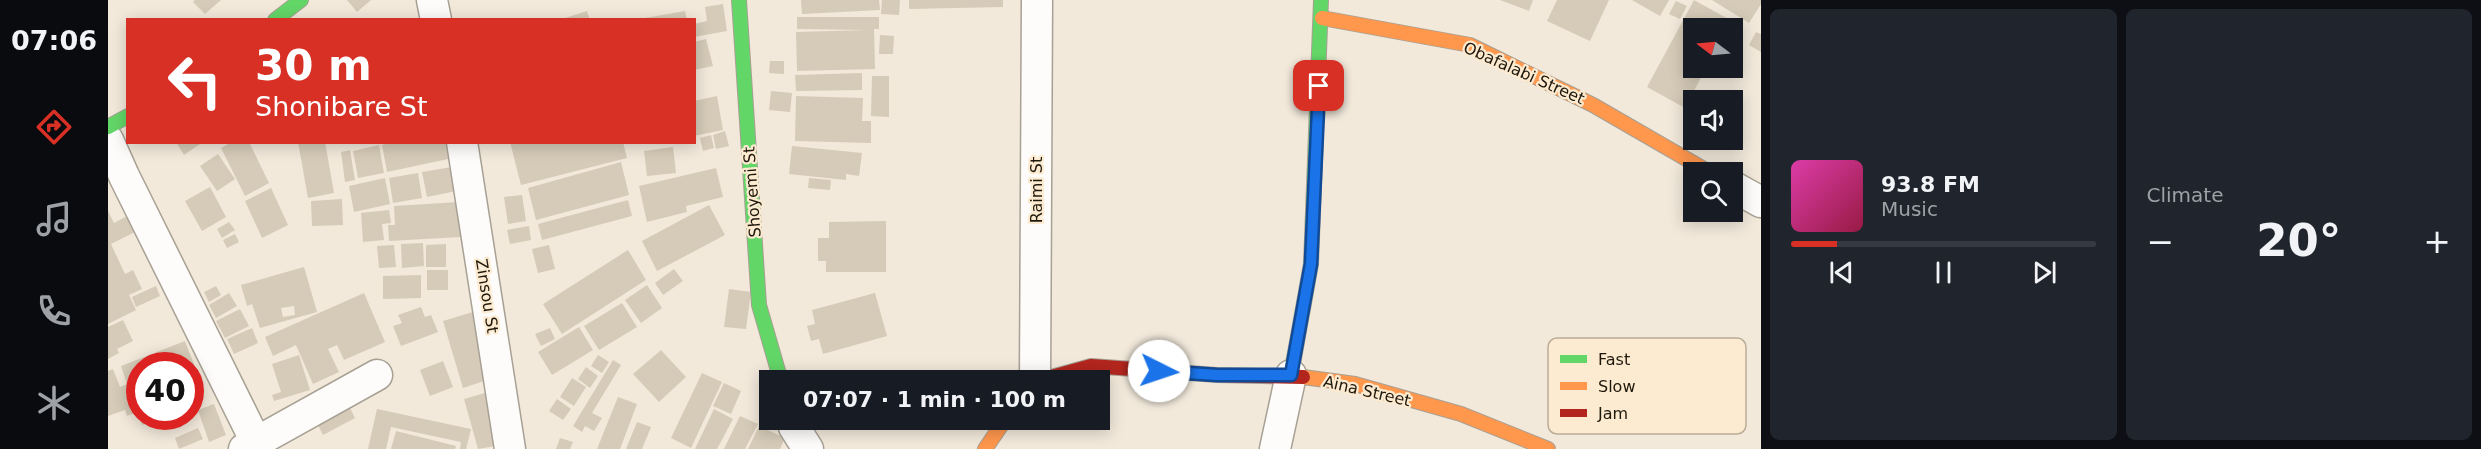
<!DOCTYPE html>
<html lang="en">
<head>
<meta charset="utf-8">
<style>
  :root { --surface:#171b24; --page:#20242c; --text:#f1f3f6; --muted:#9ea1a6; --line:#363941; --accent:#d93025 }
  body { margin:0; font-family:"DejaVu Sans",sans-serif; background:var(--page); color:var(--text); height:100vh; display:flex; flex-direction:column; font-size:22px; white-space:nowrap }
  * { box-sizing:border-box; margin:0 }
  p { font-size:20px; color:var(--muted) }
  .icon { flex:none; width:33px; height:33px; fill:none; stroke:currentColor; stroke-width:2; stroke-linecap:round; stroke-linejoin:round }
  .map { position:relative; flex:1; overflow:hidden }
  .drawer { display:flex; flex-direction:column; gap:9px; padding:9px; background:#0d0f14; width:720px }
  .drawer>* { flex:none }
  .guide { position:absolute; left:18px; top:18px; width:570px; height:126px; border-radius:0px; box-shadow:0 3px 15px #0003; background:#d93025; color:#fff; overflow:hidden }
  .needle { width:39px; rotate:286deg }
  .tools { position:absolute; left:1575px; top:18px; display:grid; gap:12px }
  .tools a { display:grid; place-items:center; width:60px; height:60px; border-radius:0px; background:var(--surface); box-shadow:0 3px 15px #0003; font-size:30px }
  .speed { position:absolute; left:18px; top:352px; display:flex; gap:12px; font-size:30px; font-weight:700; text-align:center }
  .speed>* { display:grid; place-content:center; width:78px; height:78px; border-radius:50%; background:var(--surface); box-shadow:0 3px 15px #0003; line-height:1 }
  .speed .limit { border:9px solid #d22; background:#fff; color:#111 }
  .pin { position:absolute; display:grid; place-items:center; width:51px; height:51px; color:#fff; margin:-26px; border-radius:12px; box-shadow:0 3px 9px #0006 }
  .me { position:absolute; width:66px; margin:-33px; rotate:94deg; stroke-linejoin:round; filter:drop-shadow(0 0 4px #0008) }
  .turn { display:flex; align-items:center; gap:21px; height:126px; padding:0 30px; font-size:27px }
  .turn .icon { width:78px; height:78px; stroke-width:2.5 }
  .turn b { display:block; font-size:42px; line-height:51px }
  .big { font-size:45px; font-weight:600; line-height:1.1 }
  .drawer .widget { flex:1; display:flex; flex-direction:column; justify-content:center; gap:9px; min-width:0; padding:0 21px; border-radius:9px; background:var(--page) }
  .song { display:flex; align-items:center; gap:18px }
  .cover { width:72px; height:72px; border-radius:9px; background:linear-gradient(135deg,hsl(320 70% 55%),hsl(340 70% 35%)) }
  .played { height:6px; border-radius:3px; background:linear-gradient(90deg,var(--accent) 15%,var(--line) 15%) }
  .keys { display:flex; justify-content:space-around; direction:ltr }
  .heat { display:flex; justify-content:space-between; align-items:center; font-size:33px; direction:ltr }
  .drawer .tiles { flex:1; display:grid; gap:9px; grid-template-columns:repeat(2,1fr) }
  .trip { position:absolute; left:651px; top:370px; width:351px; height:60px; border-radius:0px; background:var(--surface); box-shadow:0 3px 15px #0003; font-weight:600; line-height:60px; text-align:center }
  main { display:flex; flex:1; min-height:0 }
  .menu { display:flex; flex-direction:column; width:108px; justify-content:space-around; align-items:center; background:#090b0e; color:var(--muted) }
  .menu .icon { width:42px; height:42px }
  .menu .current { color:var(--accent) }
  .menu b { font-size:27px; color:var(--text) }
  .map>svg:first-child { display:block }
  .building { fill:#d6cbb8; fill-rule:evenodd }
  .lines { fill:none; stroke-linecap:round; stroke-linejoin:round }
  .street-casing { stroke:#a7a094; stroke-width:33 }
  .fast-casing { stroke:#a7a094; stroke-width:16 }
  .slow-casing { stroke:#a7a094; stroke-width:16 }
  .jam-casing { stroke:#a7a094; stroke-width:16 }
  .street { stroke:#fdfcfa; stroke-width:30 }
  .fast { stroke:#63d668; stroke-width:14 }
  .slow { stroke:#ff974d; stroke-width:14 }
  .jam { stroke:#b3261e; stroke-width:14 }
  .route-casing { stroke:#114b97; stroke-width:15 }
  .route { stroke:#1a73e8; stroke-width:10 }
  .labels { text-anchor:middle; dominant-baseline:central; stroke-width:4.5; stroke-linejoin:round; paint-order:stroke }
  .street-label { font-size:16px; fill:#1f180c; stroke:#fcebd1 }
  .key { fill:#fcebd1; stroke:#baac96; stroke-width:1.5 }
  .key-label { font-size:16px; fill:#1f180c }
</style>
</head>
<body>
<main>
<nav class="menu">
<b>07:06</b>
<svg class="icon current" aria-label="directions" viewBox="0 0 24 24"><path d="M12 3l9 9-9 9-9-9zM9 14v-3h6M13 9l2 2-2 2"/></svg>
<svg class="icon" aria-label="music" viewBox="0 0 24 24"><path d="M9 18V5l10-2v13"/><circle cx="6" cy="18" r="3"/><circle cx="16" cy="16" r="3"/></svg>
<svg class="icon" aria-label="phone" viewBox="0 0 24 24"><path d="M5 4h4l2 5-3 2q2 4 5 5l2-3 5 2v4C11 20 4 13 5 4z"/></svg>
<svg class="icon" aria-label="climate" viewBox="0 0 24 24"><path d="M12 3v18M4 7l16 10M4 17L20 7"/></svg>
</nav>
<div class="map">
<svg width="1653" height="449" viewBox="0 0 1653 449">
  <rect width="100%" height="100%" fill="#f2e9db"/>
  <path class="building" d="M87,0h26l-16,14 -12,-12z
    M239,0h24l-14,12z
    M693,0h78l1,10 -78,4z
    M774,0h18l-1,15 -18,-1z
    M801,0h94v7l-94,2z
    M1392,0h33l-4,11z
    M1449,0h52l-19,41 -43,-20z
    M1524,0h37l-9,16z
    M1586,0l38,21 -4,7h-34v40h12l-21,40 -38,-21z
    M1604,0h49v4l-12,19z
    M1568,1l11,5 -7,13 -11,-5z
    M615,4l4,27 -33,6v-13l13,-3 -2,-14z
    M479,11l3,9h-28v-1z
    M577,11l2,9h-41l-1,-2z
    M689,17h82v12h-5l1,40 -78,2 -1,-39 72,-2 -71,-1z
    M1648,32l5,2v18l-12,-7z
    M772,35l14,1 -1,18h-14z
    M598,39l7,27 -19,4v-28z
    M662,61h14v13l-15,-1z
    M754,73v17l-66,1 -1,-16z
    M764,76h17v41l-18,-1z
    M663,91l21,2 -2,19 -21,-2z
    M609,96l6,34 -29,6v-35z
    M688,96l67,2 -1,23h9v22l-76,-2z
    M617,131l4,15 -13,3 -3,-14z
    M603,135l3,13 -11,3 -3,-13z
    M68,142h27l-19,13z
    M124,142h17l20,41 -24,13 -24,-48z
    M190,142h27l9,51 -26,5z
    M286,142h51l3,17 -61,13 -5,-27z
    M402,142h113l4,16 -106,27z
    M271,145l5,28 -26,5 -5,-27z
    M684,146l70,7 -3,23 -13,-2v6l-57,-6z
    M565,147l3,26 -29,3 -3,-25z
    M242,150l5,30 -10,2 -4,-30z
    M110,154l17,25 -18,12 -17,-25z
    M513,162l8,33 -93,25 -8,-32z
    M344,167l4,24 -29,6 -5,-25z
    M608,168l7,29 -37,9 1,6 -40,10 -8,-36z
    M310,173l4,25 -29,5 -4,-25z
    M277,178l5,26 -36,8 -5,-26z
    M701,178l22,2 -1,10 -22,-2z
    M102,187l16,30 -24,14 -17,-30z
    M163,188l17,37 -26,13 -17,-37z
    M414,195l4,26 -18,3 -4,-27z
    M234,199l1,26 -31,1 -1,-25z
    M520,200l4,16 -90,24 -4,-16z
    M351,202l2,35 -72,4 -1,-16h7l-1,-19z
    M601,205l16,30 -68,36 -15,-30z
    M281,210l2,13 -9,1 2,16 -21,2 -2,-29z
    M0,211l6,12 15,-8 8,16 -26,13 14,30 8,-4 9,19 -13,6 7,15 -28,14z
    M778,221v51h-60v-11h-8v-23h11v-16z
    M121,222l6,8 -13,8 -5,-9z
    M421,226l2,14 -21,4 -3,-14z
    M127,234l4,8 -12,6 -4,-8z
    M315,243l1,23 -22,2 -1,-24z
    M338,244v23h-20v-22z
    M286,245l2,22 -17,1 -2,-22z
    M441,245l6,24 -17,4 -6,-24z
    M520,250l18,30 -84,54 -19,-30z
    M196,267l13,45 -57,16 -8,-24 -5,2 -6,-21zM186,306l1,9 -12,2 -2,-9z
    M566,269l9,12 -20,14 -8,-12z
    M319,270h21v20h-21z
    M313,275v23l-38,1v-23z
    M539,285l15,23 -21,15 -16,-23z
    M48,286l4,10 -24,11 -4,-10z
    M108,286l5,9 -12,7 -5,-10z
    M621,289l22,3 -5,37 -22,-2z
    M121,293l8,13 -21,12 -7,-13z
    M256,293l21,49 -41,18 -7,-15 -9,4 11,23 -26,12 -17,-39 -23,11 -8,-19z
    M767,293l12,43 -64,18 -4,-15 -8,2 -4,-15 8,-2 -3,-14z
    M514,303l15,24 -38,23 -15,-24z
    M313,307l4,10 6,-2 7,17 -37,14 -8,-20 9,-3 -4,-8z
    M132,309l9,17 -24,12 -9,-17z
    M368,311l20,66 -33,11 -20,-67z
    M15,320l10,21 -16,8 2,4 -11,6v-32z
    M471,327l14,23 -41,25 -14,-23z
    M144,328l6,15 -24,11 -7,-15z
    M442,328l5,11 -14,7 -6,-12z
    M77,341l15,39 -10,4v-18h-50v51h22l-20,8 -5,-13 -10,4 -2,-6 -17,6v-45l5,-2 7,18 7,-3 -6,-18z
    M553,350l25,27 -27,25 -26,-28z
    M191,355l11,35 -36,11 -2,-6 9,-3 -9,-28z
    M490,355l11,7 -7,11 -11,-7z
    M505,360l8,5 -29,48 10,5 -8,13 -9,-5 -3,6 -9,-6z
    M335,361l10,26 -23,9 -10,-26z
    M478,367l12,9 -8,12 -12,-9z
    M594,373l20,9 -31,66 -20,-10z
    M464,378l14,9 -12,19 -14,-9z
    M616,383l17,8 -10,23 -18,-8z
    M91,384l5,13 -14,6v-15z
    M384,391l14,53 -28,5 -14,-50z
    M510,397l19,7 -17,45h-23z
    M449,399l14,10 -8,11 -14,-9z
    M239,402l8,16 -32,17 -8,-16z
    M106,404l12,31 -17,7 -11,-32z
    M269,409l94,20 -5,20h-6l1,-7 -70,-15 -5,22h-18z
    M606,409l19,10 -16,30h-22z
    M632,416l18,8 -13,25h-21z
    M529,422l14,5 -9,22h-16z
    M651,426l26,12 -5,11h-32z
    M90,428l5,11 -24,10 -4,-11z
    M288,431l60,15 -1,3h-64z
    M452,438l13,4 -3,7h-14z"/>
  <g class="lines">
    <defs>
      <path id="street" d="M324,0l4,20
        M0,140l16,36 133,268v5
        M354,142l48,307
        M1624,186l29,16
        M927,381l2,-381
        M684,420l2,7 14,22
        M136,449l133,-74
        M1167,449l16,-74"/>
      <path id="fast" d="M631,0l20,305 22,76
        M167,20l26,-20
        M0,127l20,-11
        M1183,375l20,-111 10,-264"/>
      <path id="slow" d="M1214,18l148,27 123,60 116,67
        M1195,377l52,7 106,30 87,35
        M877,449l20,-29"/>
      <path id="jam" d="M929,381l54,-15 126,9 86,2"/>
    </defs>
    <use href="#street" class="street-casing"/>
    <use href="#fast" class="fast-casing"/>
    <use href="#slow" class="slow-casing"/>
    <use href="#jam" class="jam-casing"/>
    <use href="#street" class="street"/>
    <use href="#fast" class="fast"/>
    <use href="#slow" class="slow"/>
    <use href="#jam" class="jam"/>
  </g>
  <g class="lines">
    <defs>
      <path id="route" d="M1051,371l58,4h74l20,-111 8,-178"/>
    </defs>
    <use href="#route" class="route-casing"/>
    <use href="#route" class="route"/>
  </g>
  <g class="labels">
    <g class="street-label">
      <text transform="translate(1416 73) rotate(24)">Obafalabi Street</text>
      <text transform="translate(928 190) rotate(-90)">Raimi St</text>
      <text transform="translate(644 192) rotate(-94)">Shoyemi St</text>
      <text transform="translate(379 296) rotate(81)">Zinsou St</text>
      <text transform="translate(1259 391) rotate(13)">Aina Street</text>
    </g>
  </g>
  <rect x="1440" y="338" width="198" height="96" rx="9" class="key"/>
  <rect x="1452" y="355" width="27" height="8" fill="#63d668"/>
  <rect x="1452" y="382" width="27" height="8" fill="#ff974d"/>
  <rect x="1452" y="409" width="27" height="8" fill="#b3261e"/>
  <g class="key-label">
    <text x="1490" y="365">Fast</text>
    <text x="1490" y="392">Slow</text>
    <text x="1490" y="419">Jam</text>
  </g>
</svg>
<div class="tools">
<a><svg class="needle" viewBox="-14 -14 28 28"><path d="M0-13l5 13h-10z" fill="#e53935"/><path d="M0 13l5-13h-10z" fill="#9ea1a6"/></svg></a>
<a><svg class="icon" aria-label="sound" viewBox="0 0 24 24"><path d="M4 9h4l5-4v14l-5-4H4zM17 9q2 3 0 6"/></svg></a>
<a><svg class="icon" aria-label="search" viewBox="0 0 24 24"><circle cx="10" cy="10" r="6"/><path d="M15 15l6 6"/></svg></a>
</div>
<div class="speed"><div class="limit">40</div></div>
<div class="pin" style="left:1211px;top:86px;background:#d93025"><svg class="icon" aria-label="arrive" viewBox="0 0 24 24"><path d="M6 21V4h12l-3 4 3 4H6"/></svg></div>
<svg class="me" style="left:1051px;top:371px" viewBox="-20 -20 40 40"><circle r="19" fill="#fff"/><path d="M0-13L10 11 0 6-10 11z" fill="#1a73e8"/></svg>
<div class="trip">07:07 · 1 min · 100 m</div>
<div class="guide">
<div class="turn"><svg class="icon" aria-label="left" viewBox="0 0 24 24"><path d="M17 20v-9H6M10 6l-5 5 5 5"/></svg><div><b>30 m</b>Shonibare St</div></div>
</div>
</div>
<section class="drawer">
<div class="tiles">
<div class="widget">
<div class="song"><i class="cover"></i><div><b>93.8 FM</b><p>Music</p></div></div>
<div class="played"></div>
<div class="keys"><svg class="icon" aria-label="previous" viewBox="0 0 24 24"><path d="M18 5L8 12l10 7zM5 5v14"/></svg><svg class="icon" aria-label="pause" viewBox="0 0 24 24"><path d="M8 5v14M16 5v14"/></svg><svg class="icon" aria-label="next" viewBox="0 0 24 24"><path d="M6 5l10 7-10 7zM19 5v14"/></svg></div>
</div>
<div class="widget"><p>Climate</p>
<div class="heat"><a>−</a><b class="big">20°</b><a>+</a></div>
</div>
</div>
</section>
</main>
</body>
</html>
